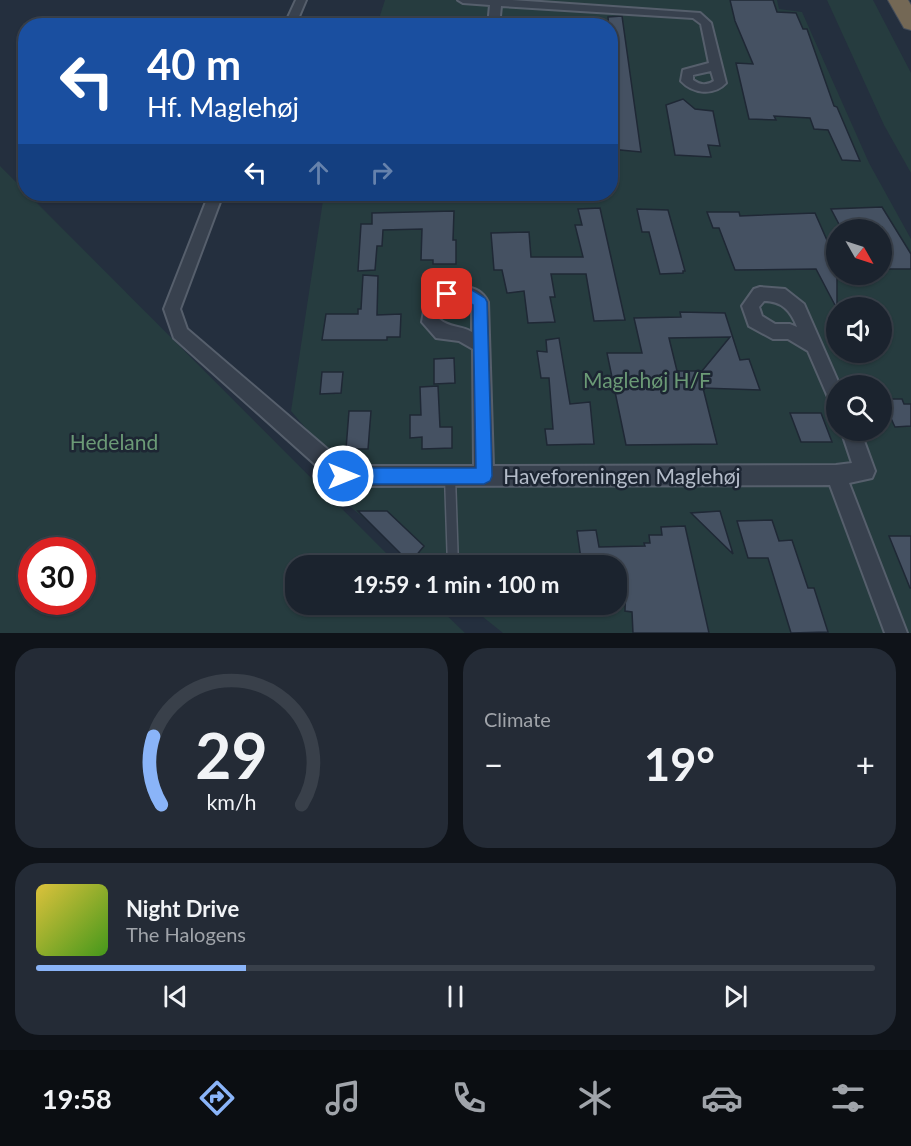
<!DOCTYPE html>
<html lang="en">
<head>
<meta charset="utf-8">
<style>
  :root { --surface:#1b232e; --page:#242b36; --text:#f1f3f6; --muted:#a0a4aa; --line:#39404a; --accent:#8ab4f8 }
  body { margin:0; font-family:Lato,sans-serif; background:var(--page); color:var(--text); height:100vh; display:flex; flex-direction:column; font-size:22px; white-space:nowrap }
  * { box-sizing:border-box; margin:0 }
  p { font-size:20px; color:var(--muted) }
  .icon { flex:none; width:33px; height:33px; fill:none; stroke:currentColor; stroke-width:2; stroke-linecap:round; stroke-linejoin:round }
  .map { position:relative; height:633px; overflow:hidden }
  .details { display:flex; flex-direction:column; gap:15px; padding:15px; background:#0f1319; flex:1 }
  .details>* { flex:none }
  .hud { position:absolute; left:18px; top:18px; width:600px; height:183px; border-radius:24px; box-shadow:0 2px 4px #0004,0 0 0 2px var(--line); background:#1a4fa0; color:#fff; overflow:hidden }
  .needle { width:39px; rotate:129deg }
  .tools { position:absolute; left:826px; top:219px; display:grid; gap:12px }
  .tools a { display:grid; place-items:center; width:66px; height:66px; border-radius:50%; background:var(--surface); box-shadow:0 2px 4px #0004,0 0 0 2px var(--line); font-size:30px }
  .speed { position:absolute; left:18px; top:537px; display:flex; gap:12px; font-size:30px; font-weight:700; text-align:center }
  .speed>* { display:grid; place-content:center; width:78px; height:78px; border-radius:50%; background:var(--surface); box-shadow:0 2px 4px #0004,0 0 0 2px var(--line); line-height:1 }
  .speed .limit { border:9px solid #d22; background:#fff; color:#111 }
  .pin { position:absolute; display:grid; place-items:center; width:51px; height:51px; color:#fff; margin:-26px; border-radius:12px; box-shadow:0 3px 9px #0006 }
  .me { position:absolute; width:66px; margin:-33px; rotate:90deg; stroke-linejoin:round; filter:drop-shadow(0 0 4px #0008) }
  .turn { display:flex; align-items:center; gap:21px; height:126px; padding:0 30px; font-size:27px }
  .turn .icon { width:78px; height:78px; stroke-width:2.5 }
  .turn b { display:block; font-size:42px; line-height:51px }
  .lanes { display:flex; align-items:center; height:57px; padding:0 30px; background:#0003; justify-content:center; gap:30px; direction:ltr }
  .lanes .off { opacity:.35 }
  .big { font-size:45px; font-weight:700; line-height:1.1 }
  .details .card { flex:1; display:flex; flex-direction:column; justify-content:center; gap:9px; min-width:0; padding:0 21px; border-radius:24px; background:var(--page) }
  .details .dial { align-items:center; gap:0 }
  .dial svg { height:156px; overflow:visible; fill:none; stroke:var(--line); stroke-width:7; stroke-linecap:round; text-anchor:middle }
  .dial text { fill:var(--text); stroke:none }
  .song { display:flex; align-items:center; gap:18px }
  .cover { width:72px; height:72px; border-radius:9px; background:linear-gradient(135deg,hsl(50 70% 55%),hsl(100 70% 35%)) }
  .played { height:6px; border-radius:3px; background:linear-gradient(90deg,var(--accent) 25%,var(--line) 25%) }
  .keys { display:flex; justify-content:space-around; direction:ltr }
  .heat { display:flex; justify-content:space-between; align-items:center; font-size:33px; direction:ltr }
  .details .tiles { flex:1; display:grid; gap:15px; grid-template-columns:1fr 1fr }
  .card:last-child { grid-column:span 2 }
  .trip { position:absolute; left:285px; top:555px; width:342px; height:60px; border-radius:24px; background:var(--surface); box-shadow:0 2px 4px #0004,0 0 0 2px var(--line); font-weight:700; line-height:60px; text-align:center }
  .menu { display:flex; height:96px; justify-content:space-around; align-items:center; background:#0b0e12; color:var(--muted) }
  .menu .icon { width:42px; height:42px }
  .menu .on { color:var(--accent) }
  .menu b { font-size:27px; color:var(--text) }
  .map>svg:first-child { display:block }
  .green { fill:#263c3f; fill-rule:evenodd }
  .building { fill:#455162; stroke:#1f2835; stroke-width:1.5; fill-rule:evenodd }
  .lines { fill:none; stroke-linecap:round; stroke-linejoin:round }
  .service-casing { stroke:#565f6c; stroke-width:3 }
  .minor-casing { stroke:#565f6c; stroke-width:4 }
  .motorway-casing { stroke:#434c59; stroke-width:2 }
  .service { fill:#38414e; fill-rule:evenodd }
  .minor { fill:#38414e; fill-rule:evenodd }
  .motorway { fill:#746855; fill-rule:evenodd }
  .route { fill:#1a73e8; stroke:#114b97; stroke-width:1.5 }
  .labels { text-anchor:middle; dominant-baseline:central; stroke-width:5; stroke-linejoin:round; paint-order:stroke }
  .park-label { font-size:21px; fill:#6b9a76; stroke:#1d2633 }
  .street-label { font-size:21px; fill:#b4bcc9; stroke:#1d2633 }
</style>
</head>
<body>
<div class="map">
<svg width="911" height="633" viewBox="0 0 911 633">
  <rect width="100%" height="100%" fill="#242f3e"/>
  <path class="green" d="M385,0h392l2,9 23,3 67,151 42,76v394h-408l-35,-28 148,-1v-38l-195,-1 -79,-65 -21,-54 -30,-35 33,-217h286v-168l-233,-1zM837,230h45v44h-45zM837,308h45v44h-45zM837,386h45v44h-45z
    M827,0h46l38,73v100l-27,-48z
    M0,166l398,399 -102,1v38l140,1 29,28h-465zM32,550h50v52h-50z"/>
  <path class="building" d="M730,0h43l4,12 19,1 7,16h4l27,77 3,1 23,54 -18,-1 -14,-30 -14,-1 -4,-11 -36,-2 2,4 -27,-1 -13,-56 17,1 -18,-43z
    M622,16l19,136 -31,-3v-71h3l-5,-61z
    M683,99l12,10 18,2 7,35 -12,-1 3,12 -36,-2 -9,-50z
    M882,207l29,47v15h-24l-5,-8v-34l-41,1 -10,-19z
    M600,208l25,112 -31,1 -8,-47h-35l4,23h-5l5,25 -27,1 -4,-32 -17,2 -5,-23h-8l-3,-37 38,-1 2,25h52l-8,-32h7l-4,-16z
    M637,209l31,1 17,61h-2v2l-23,1 -11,-42h-7z
    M454,211l-1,29h3v24h-23v-4h-12l1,-31 -39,1 -1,16h-5l-2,24 -17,1 3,-47h11v-11z
    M707,212h32l1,4 75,-3 22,50v46l-21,-40 -81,1 -16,-42h-6z
    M363,275l15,1 -1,39 24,-1 -1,23h-13v3h-65l4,-26h32v-5h3z
    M680,312l45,1 15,47 9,-1 11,31 -57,-2 14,56 -91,1 -19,-92h35l-8,-35 47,-1zM730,337l-28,34h-25l-8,-33z
    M559,338l11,66 20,-2 4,42 -47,1 -2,-16h8l-4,-51h-8l-4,-27 10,1 -1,-12z
    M454,358l1,25 -21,1v-25z
    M322,372h21l-2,21 -21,1z
    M438,386l2,41h12v21l-30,1v-12l-12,1v-23h11l-1,-28z
    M882,399h20l2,5h7v22l-16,1z
    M349,411h22l-3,38h-22z
    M790,413h31l11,29h-31z
    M358,511h29l37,35 -14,17z
    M720,511l13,43 -42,-41z
    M772,520l7,21 13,-1 16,48h6l14,44 -37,1 -23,-75h-20l-11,-37z
    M685,526l24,107h-76l-1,-21 -7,-1 1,-34h-10v-11h-34l-5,-35 19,-1 3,17 46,-1 -1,-3h6l-1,-8h13l-1,-8z
    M889,536h22v52h-1z"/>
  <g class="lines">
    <defs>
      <path id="service" d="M450,471l3,2 2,3 3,90h-10l-3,-90 2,-3z"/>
      <path id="minor" d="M296,0h10l-11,26h-11z
        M458,0h54l188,13 11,10 15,60c-12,13 -33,11 -45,-2l2,-11 26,-7 -8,-39 -8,-6 -192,-12 -2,20h-11l2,-21 -27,-2zM711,71l3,10c-8,5 -14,4 -21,-1v-5z
        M209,194h14l-43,115 7,20 160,137h127l-1,-117 -14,-8 -23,-3 -14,-16 4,-22c17,-11 50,-23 62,2l5,164 343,-1 16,-2 -11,-33h19l15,41 -3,7 -23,5 58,150h-22l-55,-148 -487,1 -7,-3 -162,-145 -10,-29zM461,300l11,5v27c-12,-7 -23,-4 -33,-13l1,-10 13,-8z
        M760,287l25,2 19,15 36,82h-3v21l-6,-3 -23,-53 -20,-12h-15l-24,-13 -7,-20 12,-17zM764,301c18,0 27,10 33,26l-7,-3h-15l-13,-8 -3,-9z"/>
      <path id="motorway" d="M888,0h20l3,5v25l-7,-2z"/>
    </defs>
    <use href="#service" class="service-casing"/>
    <use href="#minor" class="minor-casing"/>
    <use href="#motorway" class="motorway-casing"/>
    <use href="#service" class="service"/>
    <use href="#minor" class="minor"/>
    <use href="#motorway" class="motorway"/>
  </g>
  <path class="route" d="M467,287l18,11 2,4 5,174 -2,5 -6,3h-141l-6,-2 -2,-6 2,-5 6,-3h133l-3,-163 -9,-6 -17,1 -6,-6 6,-5z"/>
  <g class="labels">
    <g class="park-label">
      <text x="647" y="379">Maglehøj H/F</text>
      <text x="114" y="441">Hedeland</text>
    </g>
    <g class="street-label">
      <text x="622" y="475">Haveforeningen Maglehøj</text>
    </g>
  </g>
</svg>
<div class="tools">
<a><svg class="needle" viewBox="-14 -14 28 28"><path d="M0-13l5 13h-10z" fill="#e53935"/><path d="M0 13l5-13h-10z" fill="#a0a4aa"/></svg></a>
<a><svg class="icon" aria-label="sound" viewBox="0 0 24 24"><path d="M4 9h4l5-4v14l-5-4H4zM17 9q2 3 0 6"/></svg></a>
<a><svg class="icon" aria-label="search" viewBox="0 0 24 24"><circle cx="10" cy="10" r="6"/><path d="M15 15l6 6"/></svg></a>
</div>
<div class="speed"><div class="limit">30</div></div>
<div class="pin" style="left:447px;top:294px;background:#d93025"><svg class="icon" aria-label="arrive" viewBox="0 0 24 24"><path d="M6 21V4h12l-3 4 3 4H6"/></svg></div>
<svg class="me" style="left:343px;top:476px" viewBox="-20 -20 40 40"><circle r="17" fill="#1a73e8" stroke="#fff" stroke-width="3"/><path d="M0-11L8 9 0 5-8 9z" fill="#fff"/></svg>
<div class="trip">19:59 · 1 min · 100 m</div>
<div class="hud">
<div class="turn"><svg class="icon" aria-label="left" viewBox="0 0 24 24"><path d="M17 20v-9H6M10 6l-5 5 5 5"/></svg><div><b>40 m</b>Hf. Maglehøj</div></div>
<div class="lanes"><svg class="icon" aria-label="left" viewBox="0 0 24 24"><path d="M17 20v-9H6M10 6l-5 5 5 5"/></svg><svg class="icon off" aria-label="ahead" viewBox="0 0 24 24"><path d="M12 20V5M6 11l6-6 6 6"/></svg><svg class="icon off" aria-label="right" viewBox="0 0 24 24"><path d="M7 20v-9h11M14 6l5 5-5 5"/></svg></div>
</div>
</div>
<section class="details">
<div class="tiles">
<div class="card dial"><svg viewBox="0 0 100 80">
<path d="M14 69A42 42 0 1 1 86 69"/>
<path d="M14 69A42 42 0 0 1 10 34" stroke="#8ab4f8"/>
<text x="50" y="56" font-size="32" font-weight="700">29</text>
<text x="50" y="72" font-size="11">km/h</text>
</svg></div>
<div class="card"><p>Climate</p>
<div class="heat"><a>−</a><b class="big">19°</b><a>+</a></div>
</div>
<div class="card">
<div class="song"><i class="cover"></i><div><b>Night Drive</b><p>The Halogens</p></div></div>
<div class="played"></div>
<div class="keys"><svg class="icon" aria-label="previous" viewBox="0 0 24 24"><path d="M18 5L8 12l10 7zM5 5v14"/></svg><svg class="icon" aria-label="pause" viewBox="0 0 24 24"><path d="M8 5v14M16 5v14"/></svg><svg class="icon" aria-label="next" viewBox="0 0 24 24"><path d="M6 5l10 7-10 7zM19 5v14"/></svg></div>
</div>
</div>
</section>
<nav class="menu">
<b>19:58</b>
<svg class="icon on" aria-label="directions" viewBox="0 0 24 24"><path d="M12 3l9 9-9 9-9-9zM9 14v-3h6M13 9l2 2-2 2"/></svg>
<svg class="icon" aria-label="music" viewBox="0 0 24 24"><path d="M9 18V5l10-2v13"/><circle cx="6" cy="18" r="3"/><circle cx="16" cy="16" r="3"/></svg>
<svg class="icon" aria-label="phone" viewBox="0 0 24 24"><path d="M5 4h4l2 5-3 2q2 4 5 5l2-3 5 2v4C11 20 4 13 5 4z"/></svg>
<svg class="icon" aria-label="climate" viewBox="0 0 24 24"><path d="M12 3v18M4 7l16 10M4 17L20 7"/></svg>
<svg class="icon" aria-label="car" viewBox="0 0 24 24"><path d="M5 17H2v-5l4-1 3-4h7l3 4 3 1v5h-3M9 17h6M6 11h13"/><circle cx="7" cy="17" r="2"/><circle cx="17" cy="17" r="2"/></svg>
<svg class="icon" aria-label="filters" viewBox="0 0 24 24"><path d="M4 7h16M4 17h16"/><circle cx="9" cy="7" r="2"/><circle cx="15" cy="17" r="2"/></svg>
</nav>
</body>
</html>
